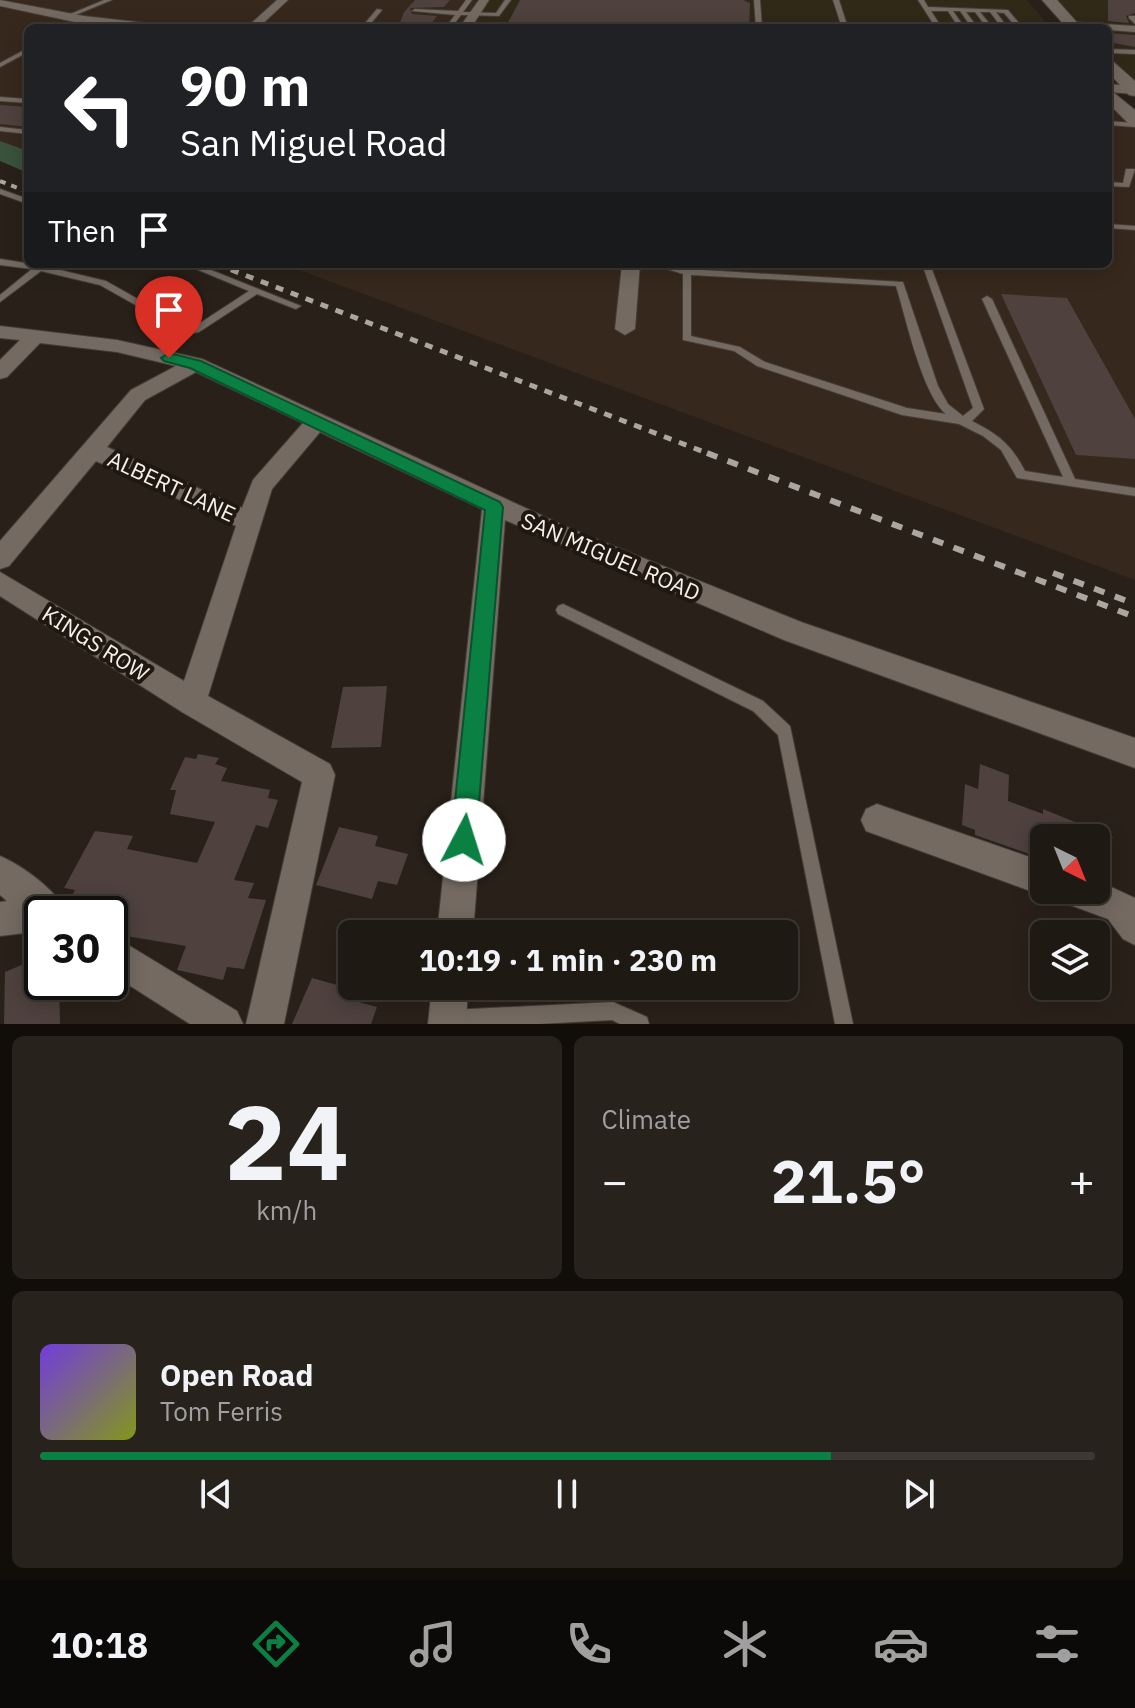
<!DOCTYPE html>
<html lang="en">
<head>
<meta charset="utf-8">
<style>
  :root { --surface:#1f1913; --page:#27221c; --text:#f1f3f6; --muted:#a1a0a0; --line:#3c3833; --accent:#0b8043 }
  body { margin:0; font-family:"IBM Plex Sans",sans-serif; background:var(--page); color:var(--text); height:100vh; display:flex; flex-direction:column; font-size:30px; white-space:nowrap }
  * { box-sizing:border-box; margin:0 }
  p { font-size:26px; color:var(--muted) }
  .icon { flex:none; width:44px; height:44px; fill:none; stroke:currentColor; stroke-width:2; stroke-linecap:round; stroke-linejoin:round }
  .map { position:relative; height:1024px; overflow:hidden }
  .details { display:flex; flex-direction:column; gap:12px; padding:12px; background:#110e0a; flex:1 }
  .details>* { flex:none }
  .banner { position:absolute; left:24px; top:24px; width:1088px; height:244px; border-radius:12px; box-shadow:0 4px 20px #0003,0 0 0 2px var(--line); background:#202124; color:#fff; overflow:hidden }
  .needle { width:52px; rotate:137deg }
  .tools { position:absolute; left:1030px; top:824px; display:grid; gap:16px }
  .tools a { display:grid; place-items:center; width:80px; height:80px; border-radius:12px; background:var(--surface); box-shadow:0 4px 20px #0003,0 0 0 2px var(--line); font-size:40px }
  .speed { position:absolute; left:24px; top:896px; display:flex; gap:16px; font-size:40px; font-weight:700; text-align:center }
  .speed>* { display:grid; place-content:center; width:104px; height:104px; border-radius:50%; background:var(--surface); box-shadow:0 4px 20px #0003,0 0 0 2px var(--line); line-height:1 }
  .speed .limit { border:4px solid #111; border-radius:12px; background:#fff; color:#111 }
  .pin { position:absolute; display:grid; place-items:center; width:68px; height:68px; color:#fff; margin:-82px -34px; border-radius:50% 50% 50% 0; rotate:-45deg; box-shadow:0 0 8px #0007 }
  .pin .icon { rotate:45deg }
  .me { position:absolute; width:88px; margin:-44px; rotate:5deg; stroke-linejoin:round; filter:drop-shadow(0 0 6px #0008) }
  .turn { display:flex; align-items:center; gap:28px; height:168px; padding:0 24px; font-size:36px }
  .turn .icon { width:104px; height:104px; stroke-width:2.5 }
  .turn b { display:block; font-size:56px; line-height:68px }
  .then { display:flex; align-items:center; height:76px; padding:0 24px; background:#0003; gap:16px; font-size:30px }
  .big { font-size:60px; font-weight:700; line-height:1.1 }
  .details .tile { flex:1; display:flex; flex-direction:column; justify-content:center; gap:12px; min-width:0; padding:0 28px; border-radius:12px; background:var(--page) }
  .details .dial { align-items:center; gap:0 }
  .dial b { font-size:104px; line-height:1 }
  .song { display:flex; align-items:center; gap:24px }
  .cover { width:96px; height:96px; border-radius:12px; background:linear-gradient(135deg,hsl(260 70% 55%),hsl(70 70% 35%)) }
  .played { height:8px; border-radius:4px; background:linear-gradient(90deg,var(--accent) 75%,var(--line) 75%) }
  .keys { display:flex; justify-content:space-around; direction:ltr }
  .heat { display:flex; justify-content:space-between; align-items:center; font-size:44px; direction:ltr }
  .details .tiles { flex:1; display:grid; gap:12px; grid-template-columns:1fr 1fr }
  .tile:last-child { grid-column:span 2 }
  .trip { position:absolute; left:338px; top:920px; width:460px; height:80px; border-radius:12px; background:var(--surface); box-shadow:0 4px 20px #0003,0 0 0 2px var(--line); font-weight:700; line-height:80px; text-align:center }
  .menu { display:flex; height:128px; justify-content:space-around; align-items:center; background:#0c0a08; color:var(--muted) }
  .menu .icon { width:56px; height:56px }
  .menu .selected { color:var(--accent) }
  .menu b { font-size:36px; color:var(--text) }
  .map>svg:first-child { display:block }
  .commercial { fill:#302918 }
  .built { fill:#36281c }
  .green { fill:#39523c }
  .building { fill:#4e413e }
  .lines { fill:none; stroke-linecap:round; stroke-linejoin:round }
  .service-casing { stroke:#443d38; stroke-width:2 }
  .minor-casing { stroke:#443d38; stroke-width:2 }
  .tertiary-casing { stroke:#443d38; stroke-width:2 }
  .secondary-casing { stroke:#443d38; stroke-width:2 }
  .service { fill:#746a61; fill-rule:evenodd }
  .minor { fill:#746a61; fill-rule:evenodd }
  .tertiary { fill:#746a61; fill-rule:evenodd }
  .secondary { fill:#746a61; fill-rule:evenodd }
  .rail-far2 { stroke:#aca6a0; stroke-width:4; stroke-dasharray:6 6; stroke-linecap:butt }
  .rail-far1 { stroke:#aca6a0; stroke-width:5; stroke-dasharray:8 8; stroke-linecap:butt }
  .rail { stroke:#aca6a0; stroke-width:6; stroke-dasharray:11 11; stroke-linecap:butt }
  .route { fill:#0b8043; stroke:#07532c; stroke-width:2 }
  .labels { text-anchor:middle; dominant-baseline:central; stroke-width:8; stroke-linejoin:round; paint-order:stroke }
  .street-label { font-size:22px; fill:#f6f0eb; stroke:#1f1710 }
</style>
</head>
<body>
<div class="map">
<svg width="1135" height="1024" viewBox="0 0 1135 1024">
  <rect width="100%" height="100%" fill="#292119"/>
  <path class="commercial" d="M484,0h543l24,28h-586z
    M1049,0h86v91l-27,-29v-34h-33z"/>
  <path class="built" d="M0,0h484l-19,28h-437v123l-28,-10z
    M1108,93l27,27v460l-836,-310 2,-6h807z"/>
  <path class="green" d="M0,141l28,10v22l-28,-12z"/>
  <path class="building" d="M415,0h35l-6,7 -34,1 2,6 25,2 -9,12h-30l6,-16z
    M520,0h223l7,3 -1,25h-244z
    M1108,0h27v13l-9,3 3,7 -21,-2z
    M1108,33l27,2v12l-27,-5z
    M0,105l28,2v20l-28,-3z
    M1001,294l66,4 68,121v40l-59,-4z
    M387,686l-6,61 -50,1 12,-61z
    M198,754l21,4 -4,6 12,4 -6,13 49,9 -2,8 10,2 -10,28 -12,-3 -22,55 20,3 -6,15 18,2 -22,69 -17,-2 -4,13 -46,-10 9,-24 -66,-11 5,-11h-11l9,-19 -51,-9 3,-6 -11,-2 31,-57 38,5 -6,13 70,14 18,-41 -45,-8 6,-24h-6l15,-33 11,2z
    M980,764l29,11 -1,26 35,13v-5l71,29h-70v21l-69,-24v-5l-13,-5 3,-41 13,5z
    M339,827l39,9 -3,10 33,8 -11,31 -19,-4 -6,18 -56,-14z
    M40,957l2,25h17l1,42h-56l1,-52z
    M312,978l50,14 -3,10 18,5 -6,17h-79z"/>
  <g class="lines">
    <defs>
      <path id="service" d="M104,0h8l-44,18 -5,-1z
        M466,0h6l-9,12 33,1 9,-13h6l-12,16 -38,-1 -10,13h-6l10,-13 -43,-4 3,-2 43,2z
        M754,0h6l2,28h-6z
        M833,0h6l9,28h-6z
        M918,0h6l4,7 80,3 15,18h-6l-13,-15 -8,-1 12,16h-6l-12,-16h-10l13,16h-6l-12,-16h-9l12,16h-6l-12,-17h-7l12,17h-6l-11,-17h-17l11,17h-6z
        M377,9l5,1 -15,18h-6z
        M1129,16h6v8l-6,-6z
        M82,19l5,1 -16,8h-7z
        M28,48v4l-28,15v-4z
        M1108,49l27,1v4l-27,-1z
        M0,97l28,2v4l-28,-2z
        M1108,121l27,2v4l-27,-2z
        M0,127l28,3v4l-28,-3z
        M1126,169h9l-6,18 -21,-1v-4l15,1z
        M0,189l28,10v5l-28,-10z
        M1108,224l27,2v4l-27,-2z
        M0,259l39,6 67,16 83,47 5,-1 55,-36 -65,-27h12l105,42 -5,3 -3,-1 -36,-14 -58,38 -12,2 -87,-49 -59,-14 -41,31v-7l32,-26 -32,-4z
        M650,264h15l22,5 216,13 35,104 10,18 15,12 10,-8 -51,-144h8l54,145 -12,12c27,14 39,23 53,50l38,6 -81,-178 5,-3 5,3 83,180 60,9v8l-118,-18 -16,-28 -18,-14 -24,-12 -57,-9 -145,-49 -23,-15 -51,-11v-66zM691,275l205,11c10,32 26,108 50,128l-39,-6 -142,-46 -25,-15 -49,-11z
        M563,604l200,97 27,25 63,298h-18l-57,-289 -25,-24 -195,-97 -2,-4 2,-4z
        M613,1002l34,15 2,7h-29l-8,-4 -73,4h-96l-2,-5 2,-7 7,-2z"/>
      <path id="minor" d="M277,0h11l-30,28h-12z
        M479,0h10l-18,28h-12z
        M1072,22l63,4v6l-67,-5z
        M622,264h18l-5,65 -10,6 -10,-6z
        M0,326l117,14 85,19 367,169 232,94 334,116v30l-351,-128 -279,-120 -32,414h-36l45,-425 -162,-77 -48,57 -64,207 122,68 5,11 -51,249h-38l56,-242 -120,-70 -182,-116v-24l184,109 52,-155 -140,-65 -87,105 -9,3v-28l131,-151 45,-24 -59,-14 -77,-9 -33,34 -7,2v-19l20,-20 -20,-2zM196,372l107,51 -50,57 -11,28 -135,-61 38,-47z
        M877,804l167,58v28l12,1 -12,5 -178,-65 -5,-11 5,-11z
        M0,856c23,10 58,35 67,58h-25v17l-42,5v-34l7,-1 -7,-6z
        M1096,880l39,18v47l-12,-6 -15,-20 -46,-17 -5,-12h39z
        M110,934l127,77 6,13h-53l-80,-51z
        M432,986h36l-2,38h-38z"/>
      <path id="tertiary" d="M0,0l84,16 71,8 6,4 -77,-4 -84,-18z
        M1108,84l27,2v8l-27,-2z"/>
      <path id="secondary" d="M1042,0h15l25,28h-15z
        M1108,57l27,24v15l-6,-1 -21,-23z
        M1108,88l27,22v15l-6,-1 -21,-21z"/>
    </defs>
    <use href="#service" class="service-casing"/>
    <use href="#minor" class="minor-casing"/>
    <use href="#tertiary" class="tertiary-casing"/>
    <use href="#secondary" class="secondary-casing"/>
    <use href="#service" class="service"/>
    <use href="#minor" class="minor"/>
    <use href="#tertiary" class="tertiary"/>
    <use href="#secondary" class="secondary"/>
    <path class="rail-far2" d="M0,181l28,11"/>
    <path class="rail-far1" d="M216,264l496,191"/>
    <path class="rail" d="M707,453l428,164
      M1053,573l82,31"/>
  </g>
  <path class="route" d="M169,353l32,8 299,141 3,5 -27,333 -3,9 -9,4 -9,-4 -4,-9 34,-330 -295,-142 -26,-7 -3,-3z"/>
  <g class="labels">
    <g class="street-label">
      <text transform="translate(172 486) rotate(25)">ALBERT LANE</text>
      <text transform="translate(611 556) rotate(23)">SAN MIGUEL ROAD</text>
      <text transform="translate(96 643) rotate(32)">KINGS ROW</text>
    </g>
  </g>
</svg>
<div class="tools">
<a><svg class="needle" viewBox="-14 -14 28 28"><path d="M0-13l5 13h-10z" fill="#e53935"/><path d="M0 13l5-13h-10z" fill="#a1a0a0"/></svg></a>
<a><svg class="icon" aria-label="layers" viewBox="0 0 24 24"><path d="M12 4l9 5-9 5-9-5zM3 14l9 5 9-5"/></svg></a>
</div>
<div class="speed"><div class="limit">30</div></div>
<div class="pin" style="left:169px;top:358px;background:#d93025"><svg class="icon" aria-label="arrive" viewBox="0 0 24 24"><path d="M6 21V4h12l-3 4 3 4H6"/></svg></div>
<svg class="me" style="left:464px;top:840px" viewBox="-20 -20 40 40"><circle r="19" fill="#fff"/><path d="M0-13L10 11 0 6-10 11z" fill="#0b8043"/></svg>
<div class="trip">10:19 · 1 min · 230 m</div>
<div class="banner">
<div class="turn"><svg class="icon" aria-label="left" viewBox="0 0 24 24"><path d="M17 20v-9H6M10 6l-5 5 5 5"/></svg><div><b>90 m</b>San Miguel Road</div></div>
<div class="then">Then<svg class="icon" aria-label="arrive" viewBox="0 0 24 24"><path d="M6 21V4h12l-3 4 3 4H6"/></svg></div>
</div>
</div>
<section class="details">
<div class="tiles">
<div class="tile dial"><b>24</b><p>km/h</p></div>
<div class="tile"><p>Climate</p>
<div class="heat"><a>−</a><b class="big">21.5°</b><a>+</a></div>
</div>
<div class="tile">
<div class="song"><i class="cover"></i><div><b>Open Road</b><p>Tom Ferris</p></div></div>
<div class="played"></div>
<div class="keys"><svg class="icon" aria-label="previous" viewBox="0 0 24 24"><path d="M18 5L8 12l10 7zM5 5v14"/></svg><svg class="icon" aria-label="pause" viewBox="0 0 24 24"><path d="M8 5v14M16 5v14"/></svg><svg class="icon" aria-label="next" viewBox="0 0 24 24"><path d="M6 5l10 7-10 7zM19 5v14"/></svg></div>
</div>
</div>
</section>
<nav class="menu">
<b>10:18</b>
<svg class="icon selected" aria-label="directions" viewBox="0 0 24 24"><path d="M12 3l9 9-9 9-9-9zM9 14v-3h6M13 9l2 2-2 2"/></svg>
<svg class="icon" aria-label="music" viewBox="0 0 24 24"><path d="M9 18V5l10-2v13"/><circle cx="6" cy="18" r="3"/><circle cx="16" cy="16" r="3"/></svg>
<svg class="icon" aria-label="phone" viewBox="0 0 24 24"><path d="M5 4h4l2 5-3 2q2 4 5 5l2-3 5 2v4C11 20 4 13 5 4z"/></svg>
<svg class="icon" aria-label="climate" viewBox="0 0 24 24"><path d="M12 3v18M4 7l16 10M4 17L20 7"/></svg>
<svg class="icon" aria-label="car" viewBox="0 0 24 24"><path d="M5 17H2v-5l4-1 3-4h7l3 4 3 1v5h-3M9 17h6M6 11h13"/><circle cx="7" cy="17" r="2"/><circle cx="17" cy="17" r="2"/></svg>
<svg class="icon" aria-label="filters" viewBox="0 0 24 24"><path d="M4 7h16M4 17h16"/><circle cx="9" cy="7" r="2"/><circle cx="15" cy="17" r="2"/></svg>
</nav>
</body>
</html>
